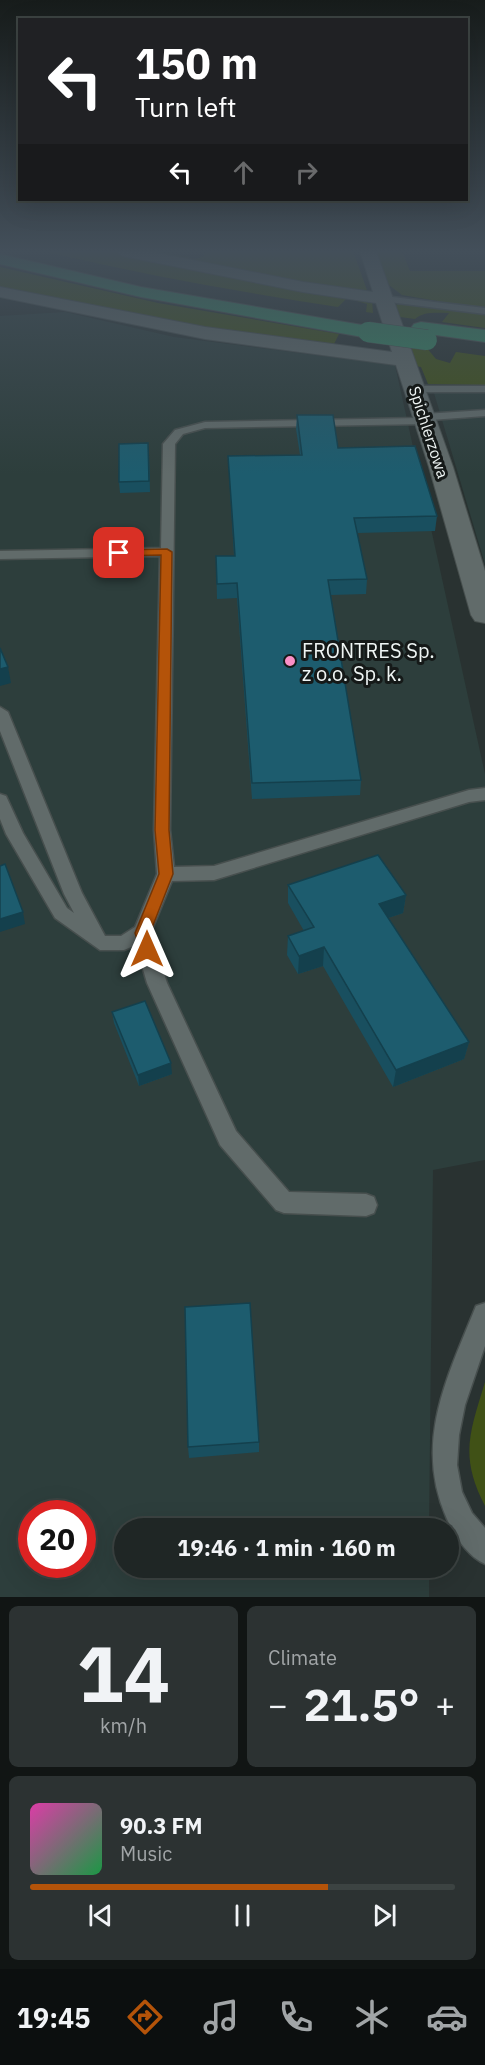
<!DOCTYPE html>
<html lang="en">
<head>
<meta charset="utf-8">
<style>
  :root { --surface:#1f2625; --page:#2c3232; --text:#f1f3f6; --muted:#a1a5a7; --line:#3c4342; --accent:#b45309 }
  body { margin:0; font-family:"IBM Plex Sans",sans-serif; background:var(--page); color:var(--text); height:100vh; display:flex; flex-direction:column; font-size:22px; white-space:nowrap }
  * { box-sizing:border-box; margin:0 }
  p { font-size:20px; color:var(--muted) }
  .icon { flex:none; width:33px; height:33px; fill:none; stroke:currentColor; stroke-width:2; stroke-linecap:round; stroke-linejoin:round }
  .map { position:relative; height:1597px; overflow:hidden }
  .sheet { display:flex; flex-direction:column; gap:9px; padding:9px; background:#111514; flex:1 }
  .sheet>* { flex:none }
  .hud { position:absolute; left:18px; top:18px; width:450px; height:183px; border-radius:0px; box-shadow:0 6px 24px #0002,0 0 0 2px var(--line); background:#202124; color:#fff; overflow:hidden }
  .speed { position:absolute; left:18px; top:1500px; display:flex; gap:12px; font-size:30px; font-weight:700; text-align:center }
  .speed>* { display:grid; place-content:center; width:78px; height:78px; border-radius:50%; background:var(--surface); box-shadow:0 6px 24px #0002,0 0 0 2px var(--line); line-height:1 }
  .speed .limit { border:9px solid #d22; background:#fff; color:#111 }
  .pin { position:absolute; display:grid; place-items:center; width:51px; height:51px; color:#fff; margin:-26px; border-radius:12px; box-shadow:0 3px 9px #0006 }
  .me { position:absolute; width:66px; margin:-33px; rotate:0deg; stroke-linejoin:round; filter:drop-shadow(0 0 4px #0008) }
  .turn { display:flex; align-items:center; gap:21px; height:126px; padding:0 18px; font-size:27px }
  .turn .icon { width:78px; height:78px; stroke-width:2.5 }
  .turn b { display:block; font-size:42px; line-height:51px }
  .lanes { display:flex; align-items:center; height:57px; padding:0 18px; background:#0003; justify-content:center; gap:30px; direction:ltr }
  .lanes .off { opacity:.35 }
  .big { font-size:45px; font-weight:800; line-height:1.1 }
  .sheet .card { flex:1; display:flex; flex-direction:column; justify-content:center; gap:9px; min-width:0; padding:0 21px; border-radius:9px; background:var(--page) }
  .sheet .dial { align-items:center; gap:0 }
  .dial b { font-size:78px; line-height:1 }
  .song { display:flex; align-items:center; gap:18px }
  .cover { width:72px; height:72px; border-radius:9px; background:linear-gradient(135deg,hsl(320 70% 55%),hsl(140 70% 35%)) }
  .played { height:6px; border-radius:3px; background:linear-gradient(90deg,var(--accent) 70%,var(--line) 70%) }
  .keys { display:flex; justify-content:space-around; direction:ltr }
  .heat { display:flex; justify-content:space-between; align-items:center; font-size:33px; direction:ltr }
  .sheet .tiles { flex:1; display:grid; gap:9px; grid-template-columns:1fr 1fr }
  .card:last-child { grid-column:span 2 }
  .trip { position:absolute; left:114px; top:1518px; width:345px; height:60px; border-radius:30px; background:var(--surface); box-shadow:0 6px 24px #0002,0 0 0 2px var(--line); font-weight:800; line-height:60px; text-align:center }
  .menu { display:flex; height:96px; justify-content:space-around; align-items:center; background:#0c0f0f; color:var(--muted) }
  .menu .icon { width:42px; height:42px }
  .menu .selected { color:var(--accent) }
  .menu b { font-size:27px; color:var(--text) }
  .map>svg:first-child { display:block }
  .built { fill:#2d3e3c; fill-rule:evenodd }
  .green { fill:#405116 }
  .lines { fill:none; stroke-linecap:round; stroke-linejoin:round }
  .service-casing { stroke:#474f4e; stroke-width:3 }
  .minor-casing { stroke:#474f4e; stroke-width:2 }
  .primary-casing { stroke:#474f4e; stroke-width:2 }
  .service { fill:#616b6a; fill-rule:evenodd }
  .minor { fill:#616b6a; fill-rule:evenodd }
  .primary { fill:#358863; fill-rule:evenodd }
  .primary-bridge-casing { stroke:#474f4e; stroke-width:21; stroke-linecap:butt }
  .primary-bridge { stroke:#358863; stroke-width:20 }
  .wall { fill:#194f5f }
  .shaded-wall { fill:#14404d }
  .building { fill:#1d5c6e; stroke:#14404d; stroke-width:1.5 }
  .route { fill:#b45309; stroke:#753606; stroke-width:1.5 }
  .poi-dot { fill:#fb8fc6; stroke:#151918; stroke-width:2 }
  .labels { text-anchor:middle; dominant-baseline:central; stroke-width:6; stroke-linejoin:round; paint-order:stroke }
  .far-street-label { font-size:16px; fill:#eff5f4; stroke:#151918 }
  .poi-label { font-size:20px; fill:#eff5f4; stroke:#151918; text-anchor:start }
</style>
</head>
<body>
<div class="map">
<svg width="485" height="1597" viewBox="0 0 485 1597">
  <rect width="100%" height="100%" fill="#293231"/>
  <path class="built" d="M65,312l109,25 221,28 90,409v386l-52,10 -4,358h-305v40h305v29h-429v-1281zM32,1514h50v50h-50z
    M485,392v172l-51,-171z"/>
  <path class="green" d="M42,251h74l256,50 1,12 -7,-1 1,-8 -20,-6 -9,9c-99,-15 -198,-33 -296,-56z
    M156,251l40,8 8,-3 1,-5h148l15,42 -7,1 -209,-40z
    M376,251h26l8,20h75v38l-83,-14 -13,-10z
    M0,267l158,36 181,31 -7,14c-111,-16 -222,-36 -332,-61z
    M399,303l86,11v14l-43,-6 7,-9c-12,0 -25,-2 -34,6l-15,-2 -5,-11z
    M411,347h15l10,12 14,4 6,-11 29,4v29l-57,-1 -7,-17 -5,-1z
    M485,1382v124c-26,-50 -15,-74 0,-124z"/>
  <g class="lines">
    <defs>
      <path id="service" d="M384,296l101,12v6l-104,-13 -2,-2z
        M485,386v6h-70l-5,-3 5,-3z
        M485,410v6l-54,4 -5,4 -221,4 -22,6 -8,10 -5,386 4,37 40,-1 255,-76 16,-2v12l-16,2 -255,78 -42,1 -21,51 16,51 69,148 53,61 77,2 8,3 3,8 -3,8 -8,3 -82,-3 -8,-3 -56,-65 -73,-162 -11,-38 -12,5h-24l-45,-32 -49,-84 -6,-15v-25l6,2 17,37 44,75 7,5 -10,-19 -64,-163v-24l8,5 74,181 23,43h16l14,-9 22,-53 -3,-44 6,-274 -160,3v-8l161,-3 2,-104 12,-14 30,-8 214,-4 5,-4z
        M485,1303v43l-20,59 -6,30 -2,30 5,27 10,21 13,15v36c-18,-8 -30,-28 -38,-45 -34,-76 0,-141 29,-213z"/>
      <path id="minor" d="M115,251h32l156,31 70,10 -13,-41h16l77,216 32,104v52l-10,-2 -4,-6 -42,-148 -33,-102 -191,-26 -205,-42v-10l205,40 187,25 -16,-49 -73,-11 -180,-36z"/>
      <path id="primary" d="M0,254l141,33 227,39 10,6 -10,6 -227,-41 -141,-33z
        M421,322l64,8v12l-71,-10 -3,-4 3,-4z"/>
    </defs>
    <use href="#service" class="service-casing"/>
    <use href="#minor" class="minor-casing"/>
    <use href="#primary" class="primary-casing"/>
    <use href="#service" class="service"/>
    <use href="#minor" class="minor"/>
    <use href="#primary" class="primary"/>
    <defs>
      <path id="primary-bridge" d="M368,332l59,8"/>
    </defs>
    <use href="#primary-bridge" class="primary-bridge-casing"/>
    <use href="#primary-bridge" class="primary-bridge"/>
  </g>
  <path class="wall" d="M297,415l41,33 99,68 -2,15 -78,2 10,46 -1,15 -35,1 30,185 -1,15 -108,4 -15,-201 -20,1 -1,-43h18l-6,-100 72,-1 -4,-26z
    M149,454l1,38 -30,1 -1,-11z
    M288,885l118,10 -3,18 -15,5 81,124 -5,17 -71,28 -70,-121 -25,8 -11,-19 1,-19 16,-5 -16,-28z
    M112,1012l60,62 -33,12 -25,-63z
    M259,1442v10l-70,6 -1,-11z"/>
  <path class="shaded-wall" d="M8,667l3,16 -11,3v-17z
    M406,895l-3,18 -27,9 3,-18z
    M23,912l2,12 -25,8v-13z
    M324,947l-1,19 -25,8 1,-18z
    M469,1042l-5,17 -71,28 3,-17z
    M171,1063l1,11 -33,12 -1,-11z"/>
  <path class="building" d="M297,415h36l5,33 77,-2 22,70 -83,2 13,61 -39,1 33,200 -109,3 -15,-200 -20,1 -1,-28h19l-7,-100 74,-1z
    M148,443l1,38 -30,1v-38z
    M0,648l8,19 -8,2z
    M378,855l28,40 -27,9 90,138 -73,28 -72,-123 -25,9 -11,-20 26,-9 -26,-42z
    M5,864l18,48 -23,7v-53z
    M145,1001l26,62 -33,12 -26,-63z
    M250,1303l9,139 -71,5 -3,-140z"/>
  <linearGradient id="sky" x2="0" y2="1"><stop stop-color="#171c1b"/><stop offset="0.53" stop-color="#434f5a"/><stop offset="1" stop-color="#434f5a" stop-opacity="0"/></linearGradient>
  <rect width="485" height="474" fill="url(#sky)"/>
  <path class="route" d="M167,549l5,3 -3,278 4,44 -23,59 5,16 -8,6 -5,-1 -7,-21 24,-59 -4,-44 6,-275 -42,1 -5,-3 5,-3z"/>
  <circle class="poi-dot" cx="290" cy="661" r="6"/>
  <g class="labels">
    <g class="far-street-label">
      <text transform="translate(429 432) rotate(72)">Spichlerzowa</text>
    </g>
    <g class="poi-label">
      <text x="302" y="650">FRONTRES Sp.<tspan x="302" dy="23">z o.o. Sp. k.</tspan></text>
    </g>
  </g>
</svg>
<div class="speed"><div class="limit">20</div></div>
<div class="pin" style="left:119px;top:553px;background:#d93025"><svg class="icon" aria-label="arrive" viewBox="0 0 24 24"><path d="M6 21V4h12l-3 4 3 4H6"/></svg></div>
<svg class="me" style="left:147px;top:949px" viewBox="-20 -20 40 40"><path d="M0-17L14 15 0 8-14 15z" fill="#b45309" stroke="#fff" stroke-width="4"/></svg>
<div class="trip">19:46 · 1 min · 160 m</div>
<div class="hud">
<div class="turn"><svg class="icon" aria-label="left" viewBox="0 0 24 24"><path d="M17 20v-9H6M10 6l-5 5 5 5"/></svg><div><b>150 m</b>Turn left</div></div>
<div class="lanes"><svg class="icon" aria-label="left" viewBox="0 0 24 24"><path d="M17 20v-9H6M10 6l-5 5 5 5"/></svg><svg class="icon off" aria-label="ahead" viewBox="0 0 24 24"><path d="M12 20V5M6 11l6-6 6 6"/></svg><svg class="icon off" aria-label="right" viewBox="0 0 24 24"><path d="M7 20v-9h11M14 6l5 5-5 5"/></svg></div>
</div>
</div>
<section class="sheet">
<div class="tiles">
<div class="card dial"><b>14</b><p>km/h</p></div>
<div class="card"><p>Climate</p>
<div class="heat"><a>−</a><b class="big">21.5°</b><a>+</a></div>
</div>
<div class="card">
<div class="song"><i class="cover"></i><div><b>90.3 FM</b><p>Music</p></div></div>
<div class="played"></div>
<div class="keys"><svg class="icon" aria-label="previous" viewBox="0 0 24 24"><path d="M18 5L8 12l10 7zM5 5v14"/></svg><svg class="icon" aria-label="pause" viewBox="0 0 24 24"><path d="M8 5v14M16 5v14"/></svg><svg class="icon" aria-label="next" viewBox="0 0 24 24"><path d="M6 5l10 7-10 7zM19 5v14"/></svg></div>
</div>
</div>
</section>
<nav class="menu">
<b>19:45</b>
<svg class="icon selected" aria-label="directions" viewBox="0 0 24 24"><path d="M12 3l9 9-9 9-9-9zM9 14v-3h6M13 9l2 2-2 2"/></svg>
<svg class="icon" aria-label="music" viewBox="0 0 24 24"><path d="M9 18V5l10-2v13"/><circle cx="6" cy="18" r="3"/><circle cx="16" cy="16" r="3"/></svg>
<svg class="icon" aria-label="phone" viewBox="0 0 24 24"><path d="M5 4h4l2 5-3 2q2 4 5 5l2-3 5 2v4C11 20 4 13 5 4z"/></svg>
<svg class="icon" aria-label="climate" viewBox="0 0 24 24"><path d="M12 3v18M4 7l16 10M4 17L20 7"/></svg>
<svg class="icon" aria-label="car" viewBox="0 0 24 24"><path d="M5 17H2v-5l4-1 3-4h7l3 4 3 1v5h-3M9 17h6M6 11h13"/><circle cx="7" cy="17" r="2"/><circle cx="17" cy="17" r="2"/></svg>
</nav>
</body>
</html>
